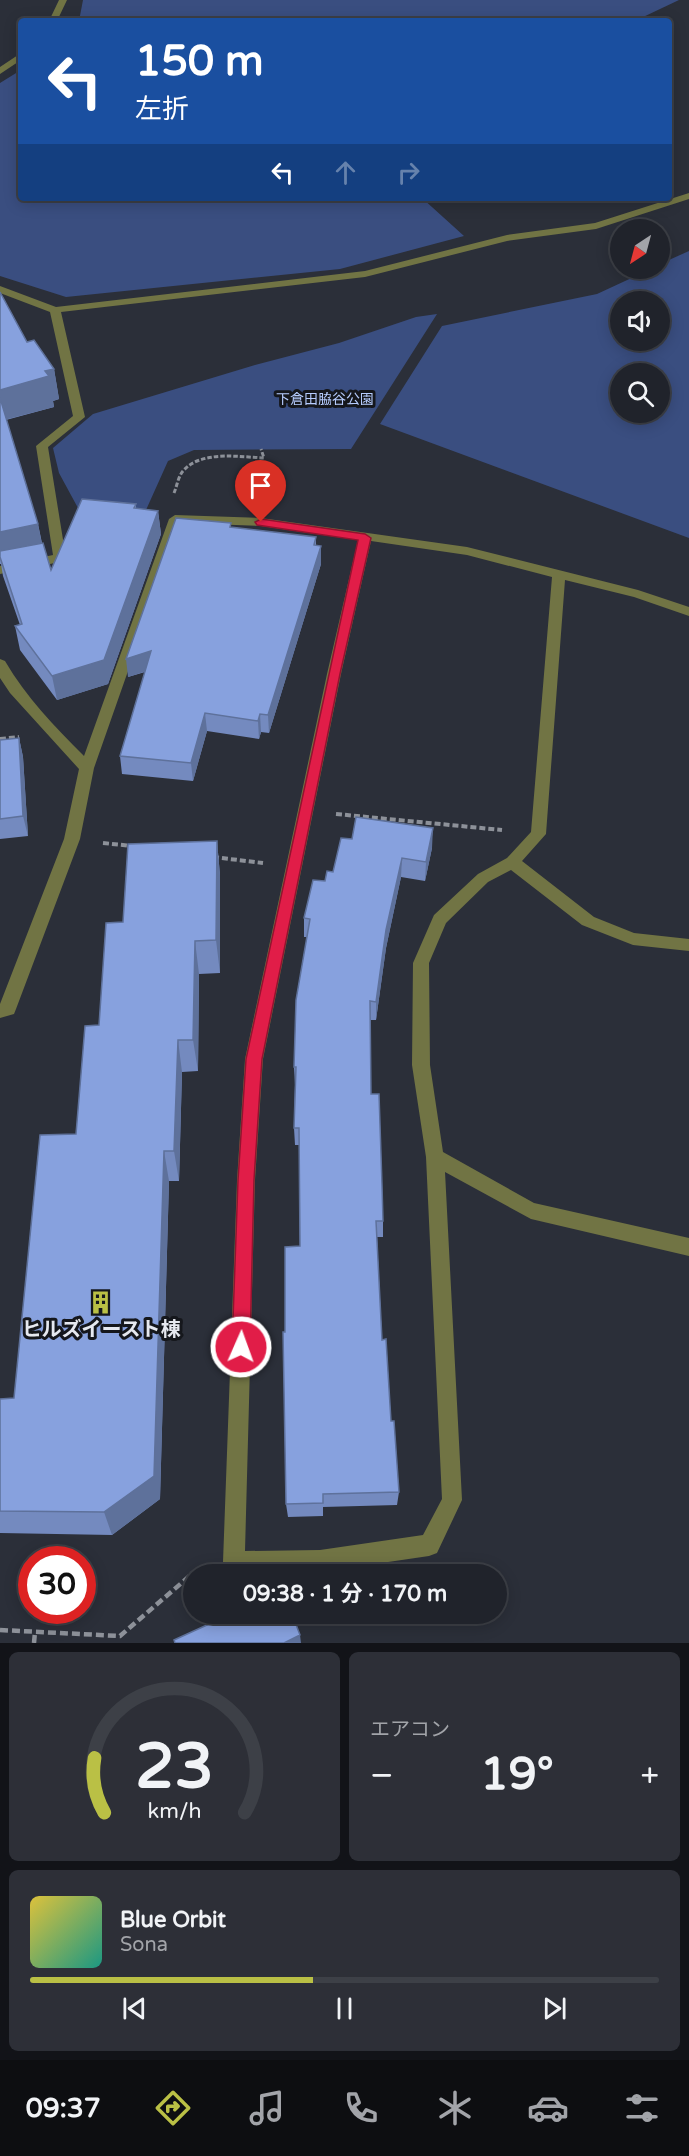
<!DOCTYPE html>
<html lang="ja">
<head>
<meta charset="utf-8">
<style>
  :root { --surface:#20232b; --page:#2d2f37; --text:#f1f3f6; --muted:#a2a4a9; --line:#3d4047; --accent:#bac045 }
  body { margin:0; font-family:"Varela Round","Noto Sans JP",sans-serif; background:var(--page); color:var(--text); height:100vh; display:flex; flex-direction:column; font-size:22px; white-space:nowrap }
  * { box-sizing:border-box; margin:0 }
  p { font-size:20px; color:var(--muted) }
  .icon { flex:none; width:33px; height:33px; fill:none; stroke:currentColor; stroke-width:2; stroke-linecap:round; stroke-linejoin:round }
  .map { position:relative; height:1643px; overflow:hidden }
  .panel { display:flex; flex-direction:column; gap:9px; padding:9px; background:#121318; flex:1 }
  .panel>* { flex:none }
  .top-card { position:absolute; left:18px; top:18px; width:654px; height:183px; border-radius:6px; box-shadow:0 3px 15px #0003,0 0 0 2px var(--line); background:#1a4fa0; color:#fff; overflow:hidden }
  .needle { width:39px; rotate:216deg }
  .fabs { position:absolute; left:610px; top:219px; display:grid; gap:12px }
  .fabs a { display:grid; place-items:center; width:60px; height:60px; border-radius:50%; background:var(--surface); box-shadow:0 3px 15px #0003,0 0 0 2px var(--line); font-size:30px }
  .speed { position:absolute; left:18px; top:1546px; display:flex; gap:12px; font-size:30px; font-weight:700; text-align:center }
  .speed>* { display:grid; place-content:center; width:78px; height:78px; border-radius:50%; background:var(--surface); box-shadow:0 3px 15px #0003,0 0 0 2px var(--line); line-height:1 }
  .speed .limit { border:9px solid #d22; background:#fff; color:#111 }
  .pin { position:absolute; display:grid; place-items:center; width:51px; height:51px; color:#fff; margin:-62px -26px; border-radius:50% 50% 50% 0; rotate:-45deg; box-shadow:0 0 6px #0007 }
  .pin .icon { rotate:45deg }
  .me { position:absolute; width:66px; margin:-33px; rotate:2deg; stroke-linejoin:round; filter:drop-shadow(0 0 4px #0008) }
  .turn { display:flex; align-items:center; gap:21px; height:126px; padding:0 18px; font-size:27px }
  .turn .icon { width:78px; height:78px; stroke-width:2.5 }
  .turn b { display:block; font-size:42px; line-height:51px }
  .lanes { display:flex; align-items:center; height:57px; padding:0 18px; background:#0003; justify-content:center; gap:30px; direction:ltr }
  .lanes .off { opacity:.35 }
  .big { font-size:45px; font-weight:700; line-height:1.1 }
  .panel .tile { flex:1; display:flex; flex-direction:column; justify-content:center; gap:9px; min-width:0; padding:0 21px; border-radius:9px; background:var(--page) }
  .panel .dial { align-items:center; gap:0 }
  .dial svg { height:156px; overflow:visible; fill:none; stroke:var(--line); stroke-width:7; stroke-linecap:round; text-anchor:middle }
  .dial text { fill:var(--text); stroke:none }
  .song { display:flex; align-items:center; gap:18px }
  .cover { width:72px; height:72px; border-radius:9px; background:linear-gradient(135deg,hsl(50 70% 55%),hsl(170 70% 35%)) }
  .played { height:6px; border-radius:3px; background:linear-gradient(90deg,var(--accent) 45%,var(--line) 45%) }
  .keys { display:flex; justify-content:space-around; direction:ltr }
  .heat { display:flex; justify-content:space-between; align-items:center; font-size:33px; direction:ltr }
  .panel .tiles { flex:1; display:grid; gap:9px; grid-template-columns:1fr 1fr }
  .tile:last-child { grid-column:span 2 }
  .trip { position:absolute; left:183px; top:1564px; width:324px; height:60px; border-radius:30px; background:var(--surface); box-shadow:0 3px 15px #0003,0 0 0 2px var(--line); font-weight:700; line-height:60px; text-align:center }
  .dock { display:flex; height:96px; justify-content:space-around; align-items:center; background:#0d0e11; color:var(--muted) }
  .dock .icon { width:42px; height:42px }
  .dock .on { color:var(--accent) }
  .dock b { font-size:27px; color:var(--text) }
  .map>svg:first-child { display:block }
  .green { fill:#3a4e80; fill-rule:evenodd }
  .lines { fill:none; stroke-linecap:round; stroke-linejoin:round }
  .path-far2 { stroke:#8d9199; stroke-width:3; stroke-dasharray:4.5 2; stroke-linecap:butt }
  .path-far1 { stroke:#8d9199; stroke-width:4; stroke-dasharray:6 3; stroke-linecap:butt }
  .path { stroke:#8d9199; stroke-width:4.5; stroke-dasharray:8 4; stroke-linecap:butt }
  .minor { fill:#717444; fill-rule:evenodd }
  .wall { fill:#748abf }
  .shaded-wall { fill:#5e719b }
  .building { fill:#87a1de; stroke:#5e719b; stroke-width:1.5 }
  .route { fill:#e11d48; stroke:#92132f; stroke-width:1.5 }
  .labels { text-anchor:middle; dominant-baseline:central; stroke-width:6; stroke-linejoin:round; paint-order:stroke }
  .far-park-label { font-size:14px; fill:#b6ccfe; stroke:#15171c }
  .near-poi-label { font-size:20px; font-weight:bold; fill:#e6e9f0; stroke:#15171c }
</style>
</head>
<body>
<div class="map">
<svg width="689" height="1643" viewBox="0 0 689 1643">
  <rect width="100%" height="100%" fill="#2b2f39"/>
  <path class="green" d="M83,0h596l-38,18 1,3h-563z
    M21,70v128h401l42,38 -124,33 -274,28 -66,-21v-193z
    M689,251v287l-309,-114 62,-98 155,-32 54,-25 9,-1v-4zM621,302h39v38h-39zM621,374h39v38h-39z
    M437,314l-86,135 -157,1 -26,11 -22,49 -68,-2 -19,-35 -6,-25 40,-34 162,-49 84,-22 77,-26z"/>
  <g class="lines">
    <path class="path-far2" d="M174,493c3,-7 4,-16 9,-22 18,-21 57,-14 81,-13l-3,-9"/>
    <path class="path-far1" d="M0,739l19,-2
      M336,814l166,16
      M103,843l29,3
      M213,857l50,6"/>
    <path class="path" d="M0,1630l120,6 72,-62 10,-3
      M34,1643l1,-11"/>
    <path class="minor" d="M59,0h8l-10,21h-8z
      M21,53v7l-21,14v-7z
      M689,193v6l-93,30 -89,12 -142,36 -304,35 24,105 -37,30 18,111 -6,4 -60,12v-8l53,-11 -17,-109 37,-30 -23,-104 -50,-19v-7l56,21 309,-36 142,-36 88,-12z
      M175,515l86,3 206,29 171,43 51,17v9l-55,-19 -69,-17 -19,254 -24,27 72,56 40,16 55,6v12l-56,-6 -51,-20 -71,-55 -23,12 -42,41 -17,40 1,102 13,87 91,51 155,35v18l-158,-37 -86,-47 17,328 -25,53 -8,3 -109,16 -86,1 -8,-3 -3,-8 14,-382 8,-121 82,-385 31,-134 -97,-14 -81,-3 -86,245 -14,71 -64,170 -2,5 -14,4v-14l64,-165 15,-70 -69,-76 -10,-15v-19l5,2c21,36 49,65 79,95l85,-237zM371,541l96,14 85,22 -21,255 -24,26 -29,16 -44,41 -21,48 -1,102 14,92 16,342 -19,36 -103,15 -75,1 10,-371 8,-121 78,-385z"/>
  </g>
  <path class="wall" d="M0,292l27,50 27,27 5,30 -6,2 1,6 -48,13 32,104 4,19 9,27 85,-66v5l22,2 3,23 -53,150 -51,16 -37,-50 -5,-24 5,-1 -17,-49 -2,-12h-1z
    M231,523v5l85,9v9l5,18 -52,169 -8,-1 -2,7 -52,-8 -14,50 -71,-7 -2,-18 25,-84 -17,5z
    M19,738l4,19 5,79 -28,3v-99z
    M352,839l80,9 -7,33 -24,-4 -15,71 -10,72h-6l1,74 12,127v16h-6l5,103 17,152 -2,13 -74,2v9l-35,1 -2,-13 -1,-172 15,-86 -1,-101h-4l-1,-17 1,-43 -1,-18 13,-130h-3v-19l21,-37 8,-9z
    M217,841l3,34v98l-21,1 -1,97 -16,1 -3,109h-10l-9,318 -48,36 -112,-2v-134l14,-1 62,-264 23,-109 24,-103z"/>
  <path class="shaded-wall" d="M54,369l5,30 -6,2 1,6 -50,13 -4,-18v-12l45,-19z
    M158,511l3,23 -53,150 -51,16 -5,-24z
    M38,524l6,31 -44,2v-25z
    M321,546v18l-52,169 -1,-18z
    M151,651l2,18 -25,8 -2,-18z
    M205,713l2,18 -14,50 -2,-18z
    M260,714l1,18 -2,7 -1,-18z
    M19,738l4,19 5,79 -5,-20z
    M433,828l-1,20 -7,33 1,-19z
    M217,841l3,34v98l-4,-33z
    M402,858l-1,19 -15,71 -10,72v-18l10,-72z
    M195,941l4,33 -1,97 -5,-31z
    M178,1040l4,32 -3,109 -5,-30z
    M164,1151l5,30 -9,318 -48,36 -8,-23z
    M300,1635l1,8h-17z"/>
  <path class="building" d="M0,292l27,50 7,-2 20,29 -9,2 4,5 -49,14z
    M0,398l38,126 -38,8z
    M82,499l54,5 -2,4 24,3 -54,149 -52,16 -37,-50 7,-2 -22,-67v-6l43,-8 8,27z
    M176,518l55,5 -1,4 86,10 -2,8 7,1 -53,169 -8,-1 -2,7 -53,-8 -14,50 -71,-7 31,-105 -25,8z
    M19,738l4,78 -23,3v-79z
    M356,817l77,11 -7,34 -24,-4 -16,72 -10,72 -6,-1 1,93h8l3,91 1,36h-7l6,119 4,-1 5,82h3l5,71 -76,2v9l-37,1 -3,-172h2v-85l15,-1 -1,-118h-5l2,-61h-2l2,-67 14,-81 -6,-1 9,-38 12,1 2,-10 6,1 8,-34 11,1z
    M217,841l-1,99 -21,1 -2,99h-15l-4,111h-10l-10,325 -50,36 -104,-1v-112l14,-1 26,-263 36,-1 9,-108 14,-1 7,-102 17,-1 5,-78z
    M231,1614h61l8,21 -16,8h-109l-1,-3z"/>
  <path class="route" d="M261,519l104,15 6,4 -31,136 -78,385 -8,121 -4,167 -3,6 -6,3 -6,-3 -3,-6 6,-167 8,-121 112,-519 -101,-15 -2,-3z"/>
  <defs>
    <symbol id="building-bare" viewBox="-9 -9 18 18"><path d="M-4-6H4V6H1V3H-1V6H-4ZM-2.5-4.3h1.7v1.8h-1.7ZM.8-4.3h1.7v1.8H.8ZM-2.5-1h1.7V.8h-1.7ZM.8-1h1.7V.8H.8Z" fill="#bac045" stroke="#15171c" stroke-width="2.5" paint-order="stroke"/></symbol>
  </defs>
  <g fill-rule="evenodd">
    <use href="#building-bare" x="84" y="1286" width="33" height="33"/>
  </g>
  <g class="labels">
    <g class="far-park-label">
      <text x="325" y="399">下倉田脇谷公園</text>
    </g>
    <g class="near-poi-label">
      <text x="101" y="1330">ヒルズイースト棟</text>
    </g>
  </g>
</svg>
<div class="fabs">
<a><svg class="needle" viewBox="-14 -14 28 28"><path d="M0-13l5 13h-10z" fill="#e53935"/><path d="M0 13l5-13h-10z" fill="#a2a4a9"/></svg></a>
<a><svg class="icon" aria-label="sound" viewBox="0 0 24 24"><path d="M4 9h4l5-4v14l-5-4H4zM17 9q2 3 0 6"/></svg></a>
<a><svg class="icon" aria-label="search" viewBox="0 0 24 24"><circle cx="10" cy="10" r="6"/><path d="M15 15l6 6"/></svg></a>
</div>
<div class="speed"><div class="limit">30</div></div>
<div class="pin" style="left:261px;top:522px;background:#d93025"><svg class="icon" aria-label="arrive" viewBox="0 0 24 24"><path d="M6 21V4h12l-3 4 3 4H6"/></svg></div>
<svg class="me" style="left:241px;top:1347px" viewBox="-20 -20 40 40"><circle r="17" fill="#e11d48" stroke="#fff" stroke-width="3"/><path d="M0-11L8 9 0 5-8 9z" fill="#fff"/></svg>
<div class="trip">09:38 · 1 分 · 170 m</div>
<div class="top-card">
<div class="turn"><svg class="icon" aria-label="left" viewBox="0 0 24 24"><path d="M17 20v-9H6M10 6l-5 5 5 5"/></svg><div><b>150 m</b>左折</div></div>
<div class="lanes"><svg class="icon" aria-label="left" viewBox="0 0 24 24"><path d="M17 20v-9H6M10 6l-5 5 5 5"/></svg><svg class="icon off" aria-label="ahead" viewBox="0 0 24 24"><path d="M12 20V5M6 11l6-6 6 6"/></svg><svg class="icon off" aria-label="right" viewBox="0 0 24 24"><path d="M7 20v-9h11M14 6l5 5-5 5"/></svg></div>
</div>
</div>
<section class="panel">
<div class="tiles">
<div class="tile dial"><svg viewBox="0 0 100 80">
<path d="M14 69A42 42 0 1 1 86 69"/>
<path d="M14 69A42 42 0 0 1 9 41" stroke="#bac045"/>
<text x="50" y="56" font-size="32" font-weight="700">23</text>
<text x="50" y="72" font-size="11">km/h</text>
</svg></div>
<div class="tile"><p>エアコン</p>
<div class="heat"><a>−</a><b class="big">19°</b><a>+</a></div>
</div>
<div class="tile">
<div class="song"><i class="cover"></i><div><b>Blue Orbit</b><p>Sona</p></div></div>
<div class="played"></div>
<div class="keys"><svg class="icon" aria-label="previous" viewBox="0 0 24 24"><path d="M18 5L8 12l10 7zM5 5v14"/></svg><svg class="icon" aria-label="pause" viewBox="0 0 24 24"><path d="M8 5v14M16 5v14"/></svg><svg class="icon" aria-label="next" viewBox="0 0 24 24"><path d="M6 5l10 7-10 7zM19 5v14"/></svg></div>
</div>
</div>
</section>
<nav class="dock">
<b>09:37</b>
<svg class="icon on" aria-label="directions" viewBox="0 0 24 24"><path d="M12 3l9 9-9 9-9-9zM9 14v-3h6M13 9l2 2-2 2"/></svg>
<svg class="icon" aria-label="music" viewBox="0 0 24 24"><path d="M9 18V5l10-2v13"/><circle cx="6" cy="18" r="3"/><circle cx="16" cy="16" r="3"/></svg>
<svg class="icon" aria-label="phone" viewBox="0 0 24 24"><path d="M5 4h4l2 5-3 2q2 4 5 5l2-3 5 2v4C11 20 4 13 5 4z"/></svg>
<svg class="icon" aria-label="climate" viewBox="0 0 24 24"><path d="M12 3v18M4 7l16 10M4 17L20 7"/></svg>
<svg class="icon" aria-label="car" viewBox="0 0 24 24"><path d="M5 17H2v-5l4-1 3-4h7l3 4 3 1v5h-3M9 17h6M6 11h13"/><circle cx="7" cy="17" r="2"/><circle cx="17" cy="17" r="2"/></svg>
<svg class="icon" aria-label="filters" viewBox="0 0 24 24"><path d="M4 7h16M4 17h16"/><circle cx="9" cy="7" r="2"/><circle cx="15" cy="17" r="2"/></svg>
</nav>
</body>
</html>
